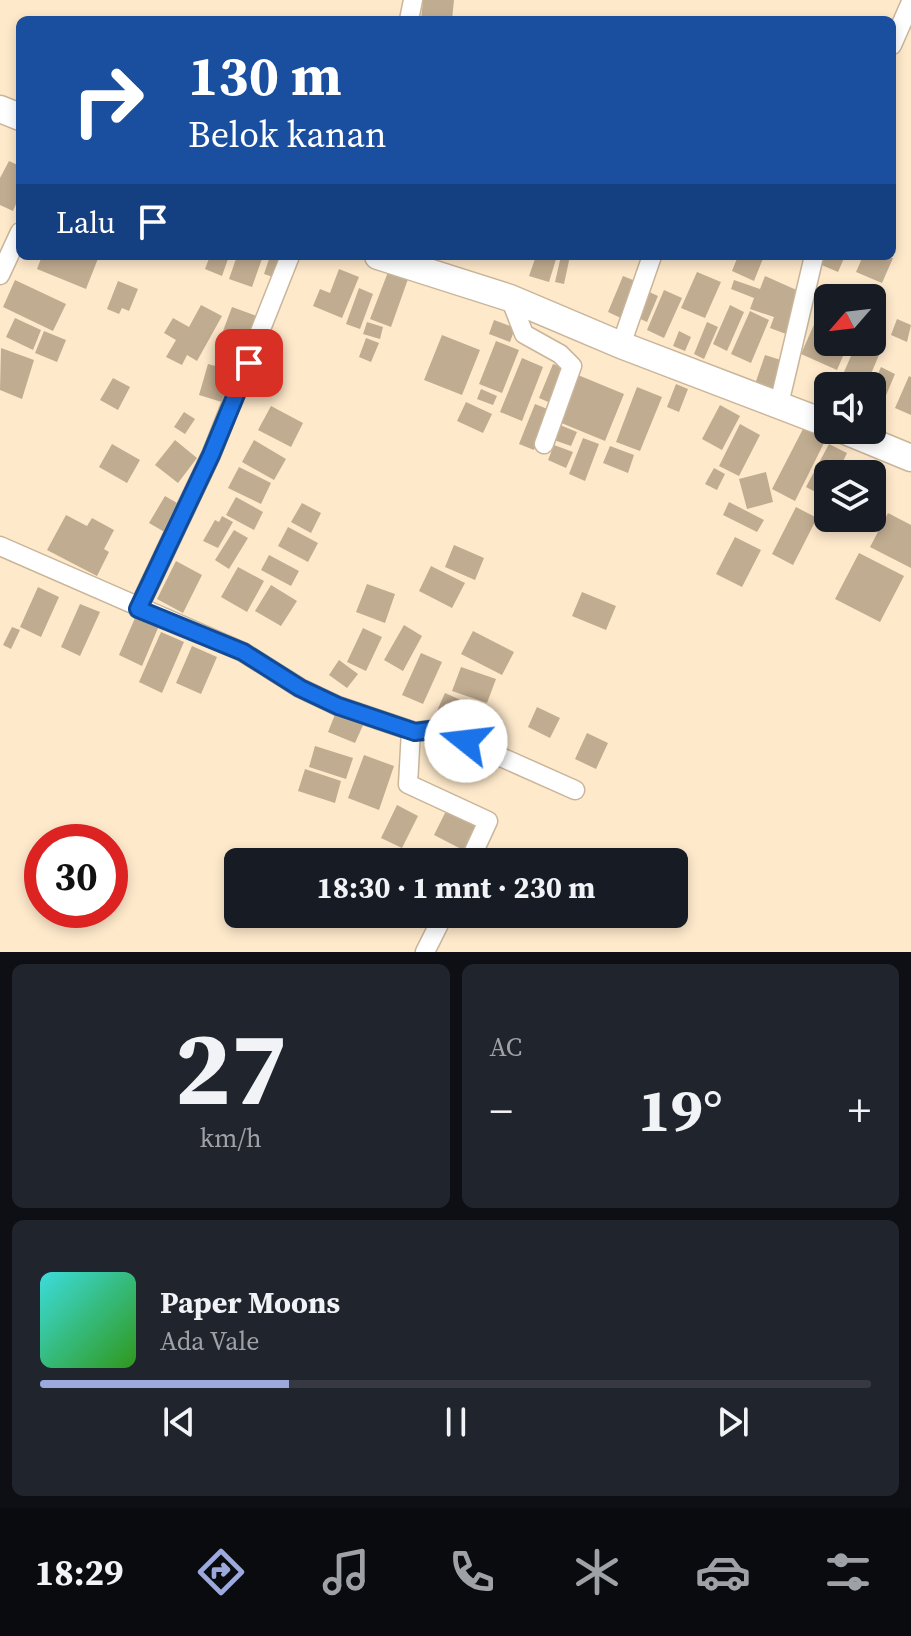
<!DOCTYPE html>
<html lang="id">
<head>
<meta charset="utf-8">
<style>
  :root { --surface:#171b24; --page:#20242c; --text:#f1f3f6; --muted:#9ea1a6; --line:#363941; --accent:#9ba9dd }
  body { margin:0; font-family:"Source Serif 4",serif; background:var(--page); color:var(--text); height:100vh; display:flex; flex-direction:column; font-size:30px; white-space:nowrap }
  * { box-sizing:border-box; margin:0 }
  p { font-size:26px; color:var(--muted) }
  .icon { flex:none; width:44px; height:44px; fill:none; stroke:currentColor; stroke-width:2; stroke-linecap:round; stroke-linejoin:round }
  .map { position:relative; height:952px; overflow:hidden }
  .details { display:flex; flex-direction:column; gap:12px; padding:12px; background:#0d0f14; flex:1 }
  .details>* { flex:none }
  .guide { position:absolute; left:16px; top:16px; width:880px; height:244px; border-radius:12px; box-shadow:0 4px 12px #0003; background:#1a4fa0; color:#fff; overflow:hidden }
  .needle { width:52px; rotate:242deg }
  .controls { position:absolute; left:814px; top:284px; display:grid; gap:16px }
  .controls a { display:grid; place-items:center; width:72px; height:72px; border-radius:12px; background:var(--surface); box-shadow:0 4px 12px #0003; font-size:40px }
  .speed { position:absolute; left:24px; top:824px; display:flex; gap:16px; font-size:40px; font-weight:700; text-align:center }
  .speed>* { display:grid; place-content:center; width:104px; height:104px; border-radius:50%; background:var(--surface); box-shadow:0 4px 12px #0003; line-height:1 }
  .speed .limit { border:12px solid #d22; background:#fff; color:#111 }
  .pin { position:absolute; display:grid; place-items:center; width:68px; height:68px; color:#fff; margin:-34px; border-radius:16px; box-shadow:0 4px 12px #0006 }
  .me { position:absolute; width:88px; margin:-44px; rotate:286deg; stroke-linejoin:round; filter:drop-shadow(0 0 6px #0008) }
  .turn { display:flex; align-items:center; gap:28px; height:168px; padding:0 40px; font-size:36px }
  .turn .icon { width:104px; height:104px; stroke-width:2.5 }
  .turn b { display:block; font-size:56px; line-height:68px }
  .then { display:flex; align-items:center; height:76px; padding:0 40px; background:#0003; gap:16px; font-size:30px }
  .big { font-size:60px; font-weight:700; line-height:1.1 }
  .details .tile { flex:1; display:flex; flex-direction:column; justify-content:center; gap:12px; min-width:0; padding:0 28px; border-radius:12px; background:var(--page) }
  .details .dial { align-items:center; gap:0 }
  .dial b { font-size:104px; line-height:1 }
  .song { display:flex; align-items:center; gap:24px }
  .cover { width:96px; height:96px; border-radius:12px; background:linear-gradient(135deg,hsl(180 70% 55%),hsl(110 70% 35%)) }
  .played { height:8px; border-radius:4px; background:linear-gradient(90deg,var(--accent) 30%,var(--line) 30%) }
  .keys { display:flex; justify-content:space-around; direction:ltr }
  .heat { display:flex; justify-content:space-between; align-items:center; font-size:44px; direction:ltr }
  .details .tiles { flex:1; display:grid; gap:12px; grid-template-columns:1fr 1fr }
  .tile:last-child { grid-column:span 2 }
  .trip { position:absolute; left:224px; top:848px; width:464px; height:80px; border-radius:12px; background:var(--surface); box-shadow:0 4px 12px #0003; font-weight:700; line-height:80px; text-align:center }
  .dock { display:flex; height:128px; justify-content:space-around; align-items:center; background:#090b0e; color:var(--muted) }
  .dock .icon { width:56px; height:56px }
  .dock .selected { color:var(--accent) }
  .dock b { font-size:36px; color:var(--text) }
  .map>svg:first-child { display:block }
  .building { fill:#c0ac90 }
  .lines { fill:none; stroke-linecap:round; stroke-linejoin:round }
  .street-casing { stroke:#c9b599; stroke-width:21 }
  .secondary-casing { stroke:#c9b599; stroke-width:29 }
  .street { stroke:#fff; stroke-width:18 }
  .secondary { stroke:#fff; stroke-width:26 }
  .route-casing { stroke:#114b97; stroke-width:20 }
  .route { stroke:#1a73e8; stroke-width:14 }
</style>
</head>
<body>
<div class="map">
<svg width="911" height="952" viewBox="0 0 911 952">
  <rect width="100%" height="100%" fill="#fee9cb"/>
  <path class="building" d="M423,0h31l-2,20h-31z
    M9,161l11,5v29l-7,16 -13,-6v-27z
    M42,256h57l-13,33 -49,-20z
    M210,256h19l-7,20 -17,-7z
    M237,256h26l-11,31 -23,-8z
    M270,256h18l-9,23 -15,-5z
    M536,256h21l-8,26 -20,-6z
    M561,256h9l-6,28 -9,-2z
    M738,256h26l-10,25 -22,-10z
    M820,256h25l-7,16 -21,-9z
    M863,256l30,2 -11,25 -26,-11z
    M339,269l20,8 -17,41 -29,-12 7,-17 10,4z
    M388,272l20,7 -17,48 -21,-8z
    M697,272l24,10 -16,36 -24,-10z
    M623,276l15,6 -15,37 -15,-7z
    M765,276l36,16 -15,42 -16,-6 4,-11 -24,-8 4,-11 -23,-9 3,-9 26,9z
    M15,280l51,24 -13,27 -50,-24z
    M118,281l20,8 -9,22 -7,-3 -3,6 -12,-5z
    M359,288l14,6 -13,35 -14,-5z
    M645,290l13,6 -11,26 -13,-6z
    M664,290l18,8 -18,40 -17,-8z
    M201,305l21,11 -25,45 -10,-6 -5,10 -16,-8 10,-17 -12,-7 9,-15 16,9z
    M730,305l14,7 -17,39 -14,-7z
    M232,307l30,11 -13,22 -26,-9z
    M750,311l19,9 -18,43 -20,-9z
    M820,311l8,3v28h21l-12,28 -36,-16z
    M15,318l26,12 -8,20 -27,-13z
    M897,319l14,6 -4,17 -16,-7z
    M494,320l21,8 -5,14 -21,-8z
    M367,322l16,5 -3,12 -17,-5z
    M707,322l11,5 -14,32 -10,-5z
    M44,331l22,9 -9,22 -22,-9z
    M679,331l12,6 -6,14 -12,-5z
    M442,335l38,15 -18,45 -38,-15z
    M366,338l13,5 -8,19 -12,-5z
    M496,341l23,9 -17,43 -23,-9z
    M857,342l24,8 -15,36h-28z
    M1,348l33,12 -12,39 -22,-9z
    M765,355l19,6 -10,30 -19,-7z
    M522,358l21,9 -21,54 -22,-9z
    M208,364l26,7 -9,32 -26,-8z
    M553,364l14,5 -14,35 -14,-6z
    M881,367l14,7 -16,38 -7,-3v-22z
    M578,375l46,19 -19,47 -46,-19z
    M909,376l2,1v38l-16,-7z
    M113,378l17,9 -12,23 -18,-10z
    M676,384l12,5 -9,23 -12,-5z
    M637,387l25,10 -22,54 -24,-9z
    M481,389l16,7 -4,9 -16,-6z
    M466,402l26,12 -9,19 -26,-12z
    M535,404l15,6 -16,40 -15,-6z
    M720,405l20,11 -18,34 -20,-11z
    M271,406l32,17 -12,24 -33,-17z
    M184,412l11,7 -10,15 -11,-7z
    M740,424l20,11 -21,41 -20,-10z
    M560,425l17,7 -6,14 -17,-6z
    M804,427l22,12 -31,62 -23,-12z
    M583,438l16,6 -14,37 -16,-7z
    M175,440l22,18 -19,25 -23,-18z
    M254,440l32,19 -12,21 -32,-18z
    M112,444l28,16 -13,23 -28,-16z
    M829,444l18,9 -10,21h-9l-3,23 -19,-10z
    M554,445l19,7 -7,16 -18,-8z
    M610,446l24,9 -6,18 -25,-10z
    M239,467l32,16 -10,21 -33,-16z
    M714,468l11,6 -8,16 -12,-6z
    M766,472l7,30 -26,7 -8,-30z
    M872,486l13,6 -13,25z
    M165,496l19,11 -16,27 -19,-11z
    M236,497l27,15 -9,18 -28,-15z
    M729,502l35,18 -7,12 -34,-17z
    M302,503l19,10 -10,20 -20,-11z
    M796,507l21,11 -24,47 -21,-11z
    M888,513l23,12v43l-41,-21z
    M66,515l21,11 5,-8 22,12 -10,19 5,3 -12,24 -50,-26z
    M222,516l11,6 -15,26 -15,-7 12,-21 4,2z
    M288,527l30,16 -10,19 -30,-16z
    M234,530l14,8 -19,31 -14,-9z
    M735,537l26,13 -19,37 -26,-13z
    M454,545l30,13 -9,22 -30,-13z
    M859,553l45,23 -24,46 -45,-23z
    M269,555l30,16 -8,15 -30,-16z
    M176,561l26,14 -19,38 -26,-14z
    M431,566l34,17 -13,25 -33,-17z
    M238,567l26,14 -17,31 -26,-15z
    M367,584l28,10 -10,29 -29,-11z
    M271,585l26,16 -16,25 -26,-15z
    M38,587l21,10 -18,40 -21,-10z
    M582,592l34,14 -10,24 -34,-14z
    M80,604l20,8 -20,44 -19,-9z
    M135,618l23,10 -16,38 -23,-11z
    M404,625l18,11 -19,35 -19,-11z
    M12,627l8,3 -9,19 -8,-4z
    M363,628l19,9 -16,34 -19,-9z
    M473,631l41,21 -12,23 -41,-21z
    M161,632l23,10 -22,51 -23,-11z
    M192,646l25,11 -16,37 -25,-11z
    M421,653l21,9 -19,42 -21,-9z
    M339,660l19,14 -11,14 -18,-13z
    M461,667l35,12 -9,24 -35,-12z
    M445,693l38,17 -9,20 -38,-17z
    M537,707l23,11 -10,20 -22,-11z
    M336,712l28,11 -9,20 -27,-11z
    M587,733l21,10 -12,26 -21,-10z
    M315,746l38,12 -7,21 -37,-12z
    M364,755l30,11 -15,44 -31,-12z
    M305,769l36,12 -6,22 -37,-12z
    M397,805l21,11 -16,32 -21,-10z
    M447,809l31,16 -13,26 -31,-16z"/>
  <g class="lines">
    <defs>
      <path id="street" d="M409,20l4,-20
        M892,45l19,-43
        M0,275l20,-43
        M510,298l14,36 36,20 12,12 -28,78
        M621,345l31,-89
        M779,404l35,-148
        M0,546l243,106 57,36 38,18 77,26 23,-3 137,61
        M138,609l73,-154 79,-199
        M411,731l-3,53 80,37 -19,41
        M425,952l19,-38"/>
      <path id="secondary" d="M0,109l20,8
        M378,256l132,42 111,47 207,79
        M843,430l68,28"/>
    </defs>
    <use href="#street" class="street-casing"/>
    <use href="#secondary" class="secondary-casing"/>
    <use href="#street" class="street"/>
    <use href="#secondary" class="secondary"/>
  </g>
  <g class="lines">
    <defs>
      <path id="route" d="M249,363l-38,92 -73,154 105,43 57,36 38,18 77,26 23,-3 28,12"/>
    </defs>
    <use href="#route" class="route-casing"/>
    <use href="#route" class="route"/>
  </g>
</svg>
<div class="controls">
<a><svg class="needle" viewBox="-14 -14 28 28"><path d="M0-13l5 13h-10z" fill="#e53935"/><path d="M0 13l5-13h-10z" fill="#9ea1a6"/></svg></a>
<a><svg class="icon" aria-label="sound" viewBox="0 0 24 24"><path d="M4 9h4l5-4v14l-5-4H4zM17 9q2 3 0 6"/></svg></a>
<a><svg class="icon" aria-label="layers" viewBox="0 0 24 24"><path d="M12 4l9 5-9 5-9-5zM3 14l9 5 9-5"/></svg></a>
</div>
<div class="speed"><div class="limit">30</div></div>
<div class="pin" style="left:249px;top:363px;background:#d93025"><svg class="icon" aria-label="arrive" viewBox="0 0 24 24"><path d="M6 21V4h12l-3 4 3 4H6"/></svg></div>
<svg class="me" style="left:466px;top:741px" viewBox="-20 -20 40 40"><circle r="19" fill="#fff"/><path d="M0-13L10 11 0 6-10 11z" fill="#1a73e8"/></svg>
<div class="trip">18:30 · 1 mnt · 230 m</div>
<div class="guide">
<div class="turn"><svg class="icon" aria-label="right" viewBox="0 0 24 24"><path d="M7 20v-9h11M14 6l5 5-5 5"/></svg><div><b>130 m</b>Belok kanan</div></div>
<div class="then">Lalu<svg class="icon" aria-label="arrive" viewBox="0 0 24 24"><path d="M6 21V4h12l-3 4 3 4H6"/></svg></div>
</div>
</div>
<section class="details">
<div class="tiles">
<div class="tile dial"><b>27</b><p>km/h</p></div>
<div class="tile"><p>AC</p>
<div class="heat"><a>−</a><b class="big">19°</b><a>+</a></div>
</div>
<div class="tile">
<div class="song"><i class="cover"></i><div><b>Paper Moons</b><p>Ada Vale</p></div></div>
<div class="played"></div>
<div class="keys"><svg class="icon" aria-label="previous" viewBox="0 0 24 24"><path d="M18 5L8 12l10 7zM5 5v14"/></svg><svg class="icon" aria-label="pause" viewBox="0 0 24 24"><path d="M8 5v14M16 5v14"/></svg><svg class="icon" aria-label="next" viewBox="0 0 24 24"><path d="M6 5l10 7-10 7zM19 5v14"/></svg></div>
</div>
</div>
</section>
<nav class="dock">
<b>18:29</b>
<svg class="icon selected" aria-label="directions" viewBox="0 0 24 24"><path d="M12 3l9 9-9 9-9-9zM9 14v-3h6M13 9l2 2-2 2"/></svg>
<svg class="icon" aria-label="music" viewBox="0 0 24 24"><path d="M9 18V5l10-2v13"/><circle cx="6" cy="18" r="3"/><circle cx="16" cy="16" r="3"/></svg>
<svg class="icon" aria-label="phone" viewBox="0 0 24 24"><path d="M5 4h4l2 5-3 2q2 4 5 5l2-3 5 2v4C11 20 4 13 5 4z"/></svg>
<svg class="icon" aria-label="climate" viewBox="0 0 24 24"><path d="M12 3v18M4 7l16 10M4 17L20 7"/></svg>
<svg class="icon" aria-label="car" viewBox="0 0 24 24"><path d="M5 17H2v-5l4-1 3-4h7l3 4 3 1v5h-3M9 17h6M6 11h13"/><circle cx="7" cy="17" r="2"/><circle cx="17" cy="17" r="2"/></svg>
<svg class="icon" aria-label="filters" viewBox="0 0 24 24"><path d="M4 7h16M4 17h16"/><circle cx="9" cy="7" r="2"/><circle cx="15" cy="17" r="2"/></svg>
</nav>
</body>
</html>
